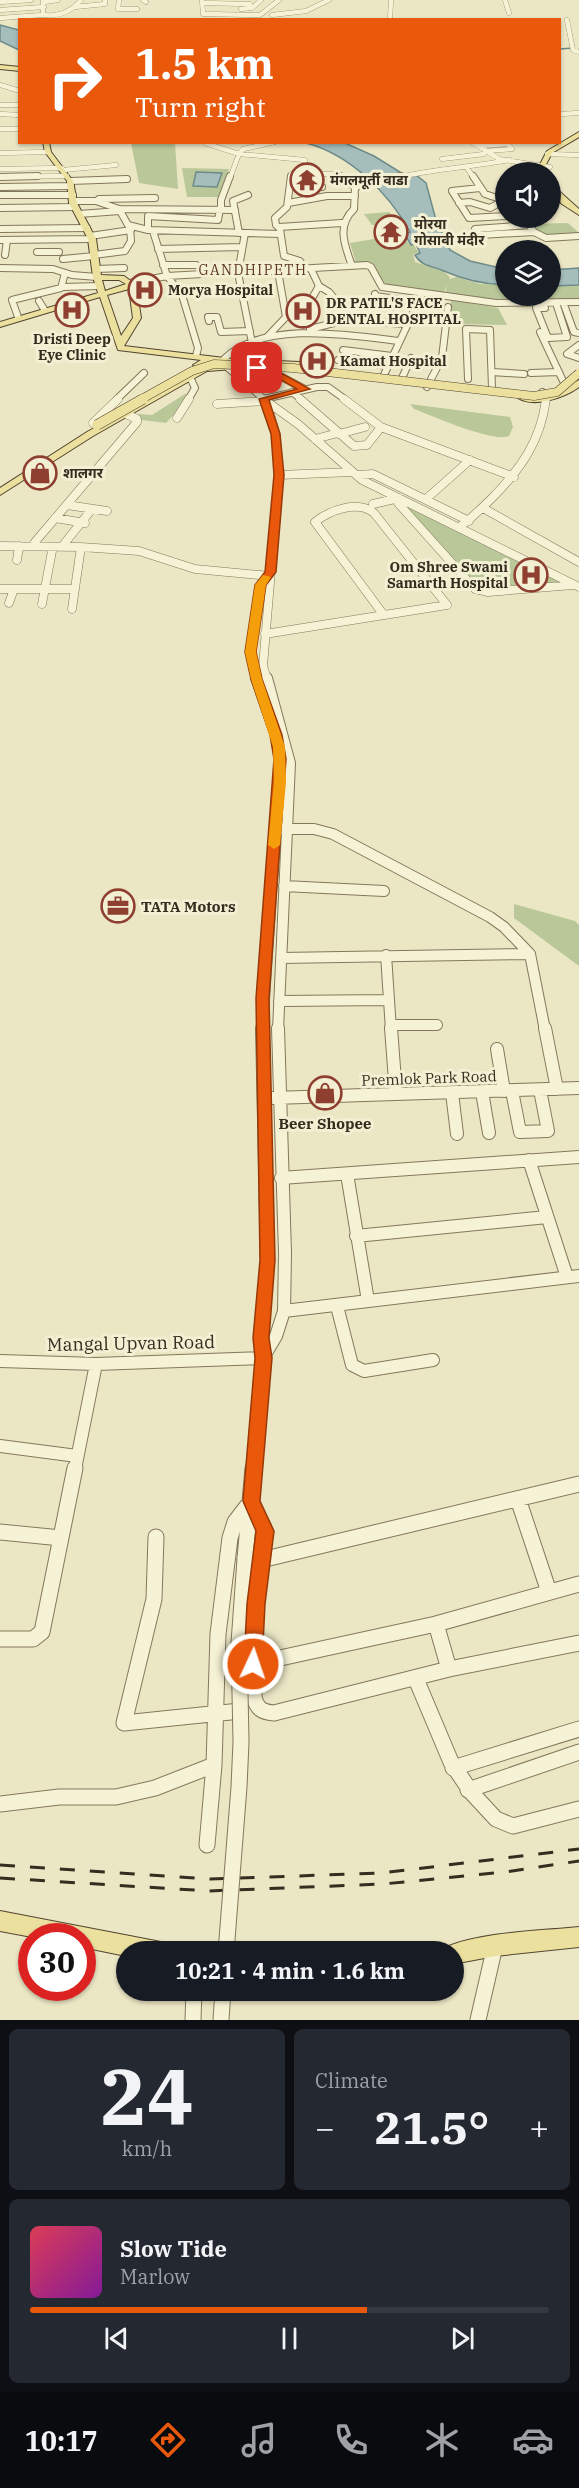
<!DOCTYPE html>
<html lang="en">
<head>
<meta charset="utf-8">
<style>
  :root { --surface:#171b24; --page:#242831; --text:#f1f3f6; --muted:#9ea1a6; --line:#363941; --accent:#ea580c }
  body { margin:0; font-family:"IBM Plex Serif","Noto Sans Devanagari",serif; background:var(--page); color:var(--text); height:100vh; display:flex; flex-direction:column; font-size:22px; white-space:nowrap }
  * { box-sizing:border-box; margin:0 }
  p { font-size:20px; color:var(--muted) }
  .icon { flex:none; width:33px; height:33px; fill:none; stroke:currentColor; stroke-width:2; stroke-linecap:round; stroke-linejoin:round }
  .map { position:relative; height:2020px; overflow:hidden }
  .side { display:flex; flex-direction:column; gap:9px; padding:9px; background:#0d0f14; flex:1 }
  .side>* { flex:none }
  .top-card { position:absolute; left:18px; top:18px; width:543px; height:126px; border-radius:0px; box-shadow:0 2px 4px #0004; background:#ea580c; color:#fff; overflow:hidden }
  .tools { position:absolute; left:495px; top:162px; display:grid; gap:12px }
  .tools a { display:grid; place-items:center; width:66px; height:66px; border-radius:50%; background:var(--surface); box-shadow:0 2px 4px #0004; font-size:30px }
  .speed { position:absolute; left:18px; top:1923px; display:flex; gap:12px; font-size:30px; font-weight:700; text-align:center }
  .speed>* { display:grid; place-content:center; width:78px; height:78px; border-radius:50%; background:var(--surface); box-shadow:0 2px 4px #0004; line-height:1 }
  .speed .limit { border:9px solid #d22; background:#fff; color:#111 }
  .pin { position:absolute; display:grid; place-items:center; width:51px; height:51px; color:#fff; margin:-26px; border-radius:12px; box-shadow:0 3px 9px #0006 }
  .me { position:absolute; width:66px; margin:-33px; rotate:3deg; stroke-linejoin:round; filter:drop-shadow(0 0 4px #0008) }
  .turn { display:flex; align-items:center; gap:21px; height:126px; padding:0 18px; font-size:27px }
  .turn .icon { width:78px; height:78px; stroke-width:2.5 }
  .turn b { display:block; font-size:42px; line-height:51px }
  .big { font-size:45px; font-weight:700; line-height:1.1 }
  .side .tile { flex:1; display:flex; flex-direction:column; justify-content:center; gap:9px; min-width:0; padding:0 21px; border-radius:9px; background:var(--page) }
  .side .dial { align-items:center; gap:0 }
  .dial b { font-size:78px; line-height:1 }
  .song { display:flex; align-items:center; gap:18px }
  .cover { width:72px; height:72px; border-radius:9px; background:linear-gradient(135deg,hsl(350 70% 55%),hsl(290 70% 35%)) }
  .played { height:6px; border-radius:3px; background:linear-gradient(90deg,var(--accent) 65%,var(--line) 65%) }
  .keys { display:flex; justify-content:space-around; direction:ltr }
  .heat { display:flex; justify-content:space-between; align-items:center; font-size:33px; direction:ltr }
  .side .tiles { flex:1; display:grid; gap:9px; grid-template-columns:1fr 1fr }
  .tile:last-child { grid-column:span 2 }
  .trip { position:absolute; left:116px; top:1941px; width:348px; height:60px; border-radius:30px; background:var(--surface); box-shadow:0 2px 4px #0004; font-weight:700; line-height:60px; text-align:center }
  .menu { display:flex; height:96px; justify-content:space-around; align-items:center; background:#090b0e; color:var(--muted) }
  .menu .icon { width:42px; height:42px }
  .menu .selected { color:var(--accent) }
  .menu b { font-size:27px; color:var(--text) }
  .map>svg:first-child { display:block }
  .green { fill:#bac899 }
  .water { fill:#a5bebb; stroke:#6d8b89; stroke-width:1.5 }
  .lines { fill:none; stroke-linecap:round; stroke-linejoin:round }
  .stream { stroke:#6d8b89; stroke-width:1.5 }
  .minor-far5-casing { stroke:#84785c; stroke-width:5 }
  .minor-far4-casing { stroke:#84785c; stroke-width:8 }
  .minor-far3-casing { stroke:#84785c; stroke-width:9 }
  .minor-far2-casing { stroke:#84785c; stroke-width:12 }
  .minor-far1-casing { stroke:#84785c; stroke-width:14 }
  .minor-casing { stroke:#84785c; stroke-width:17 }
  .major-casing { stroke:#524530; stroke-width:2 }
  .minor-far5 { stroke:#f6f2d6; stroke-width:4.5 }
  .minor-far4 { stroke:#f6f2d6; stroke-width:6 }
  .minor-far3 { stroke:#f6f2d6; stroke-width:8 }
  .minor-far2 { stroke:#f6f2d6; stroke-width:10 }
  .minor-far1 { stroke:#f6f2d6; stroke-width:12 }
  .minor { stroke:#f6f2d6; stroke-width:15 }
  .major { fill:#ebe09e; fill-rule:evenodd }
  .rail { stroke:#352d1f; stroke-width:3; stroke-dasharray:15 15; stroke-linecap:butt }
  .minor-bridge-casing { stroke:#84785c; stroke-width:17; stroke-linecap:butt }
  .major-bridge-far1-casing { stroke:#524530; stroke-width:9; stroke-linecap:butt }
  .major-bridge-casing { stroke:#524530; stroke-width:11; stroke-linecap:butt }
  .minor-bridge { stroke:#f6f2d6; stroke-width:15 }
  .major-bridge-far1 { stroke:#ebe09e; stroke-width:8 }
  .major-bridge { stroke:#ebe09e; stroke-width:10 }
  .route { fill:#ea580c; stroke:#983908; stroke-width:1.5 }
  .slow { fill:#f59e0b }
  .labels { text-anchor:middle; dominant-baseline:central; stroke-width:6; stroke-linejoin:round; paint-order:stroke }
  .far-poi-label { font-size:14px; font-weight:bold; fill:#352d1f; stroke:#f3efd3; text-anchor:start }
  .far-neighbourhood-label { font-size:14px; letter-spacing:1.5px; fill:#5e3821; stroke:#f3efd3 }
  .poi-label { font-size:15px; font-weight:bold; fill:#352d1f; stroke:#f3efd3; text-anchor:start }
  .street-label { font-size:15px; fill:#352d1f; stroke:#f3efd3 }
  .near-street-label { font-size:18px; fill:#352d1f; stroke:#f3efd3 }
</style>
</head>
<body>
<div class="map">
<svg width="579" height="2020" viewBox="0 0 579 2020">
  <rect width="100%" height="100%" fill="#ebe6c4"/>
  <path class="green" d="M131,143h44l3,46 -39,-6z
    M182,168l47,1 -11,28h-31z
    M389,212l11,11 -28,2 -8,-11z
    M568,223l11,10 -40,4 -11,-13z
    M386,235l4,7 13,-6 7,9h4l5,8 -6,1 2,8 28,9 7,6 -1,2 8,-2 23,7 25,1 1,11h44l1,-10 28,-1v15l-81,2 -53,-7 2,-10 -4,10 -57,-10 -15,-22h-15l-6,-20 24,-4 1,-3z
    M451,300l47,8 9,17 -56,-1z
    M185,394l7,1 -26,28 -32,-4 5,-5 13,1z
    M410,404l100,13 3,10 -4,9c-16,7 -76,-20 -95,-27z
    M399,502l170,83 -91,6z
    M514,904l61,17 4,4v41l-65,-48z"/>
  <path class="water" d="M0,25l19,5v20l-19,-9z
    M306,143h39l29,13 29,18 13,1 10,8 10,37 14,30 20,11 35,8v16c-22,-1 -41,-5 -61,-14 -11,-5 -22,-4 -29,-16l5,-2 -4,-9 -5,1 -6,-10 5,-3c-21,-39 -61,-78 -104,-89z
    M196,172l26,1 -5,14 -24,-1z
    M579,268v17l-28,1v-16z"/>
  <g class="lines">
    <path class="stream" d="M560,49l13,-1"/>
    <defs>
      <path id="minor-far5" d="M43,0v15c16,2 28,-3 38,-15
        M119,0l-1,9h19
        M143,0l3,2
        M202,0l1,14 57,1 19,-15
        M505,0l4,13
        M0,2l31,-2
        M44,2l14,-2
        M202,3l48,1
        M75,7l30,-3v-4
        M241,9l11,-1 9,-8
        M0,10l44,-3
        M272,15l34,-4 23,-11
        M0,18l43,-3
        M390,20l1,-20
        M567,20l6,30 6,2
        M0,85l20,6
        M0,105h20
        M0,114l20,1
        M560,114l19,-1
        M0,129h20
        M472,142l27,17 51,8
        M205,143l34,11 4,-5 32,-7
        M480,146l28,-2 4,5 -27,2
        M0,153l48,-1
        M547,154l32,1
        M442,159l42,-5
        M467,168l7,10
        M0,169l62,-1
        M63,170l53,-5
        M0,177l67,-1
        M230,178l9,-24 66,6 -1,14
        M291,178v-4h46l5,4
        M395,178c38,-9 77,-11 115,-18"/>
      <path id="minor-far4" d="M291,176l-4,31 -12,11 1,7 4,4 4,27 16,5 5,8
        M340,176l15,11
        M473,176l12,18 21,7
        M0,177l38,-1
        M70,181l57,-2
        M0,187l71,-1
        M290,187h32
        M480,188l-28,3 17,27 37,-2
        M0,195h73
        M99,199l56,-1
        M73,201h23l23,8 116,1
        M288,203l39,-7h28
        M459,203l11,-1 20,6 13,-7
        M0,208l75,-1
        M119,209l9,16 20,5 132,4
        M221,209v-9l9,-24
        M79,214l41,-3
        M529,225l5,7 -54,3 -5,-6z
        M279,227l63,-4
        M0,229l87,-1
        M148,230v-14l70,4 2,-11
        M153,231l14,45 15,19 16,53 -2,8
        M534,232l12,6 33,-2
        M239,233l-6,-32 15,-6
        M245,233l-7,40 14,70
        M90,236l41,-6
        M0,240l92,-1
        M158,249l84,-2
        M37,252h22
        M5,255l2,-15
        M94,255l31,-4 6,-10 -1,-14
        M63,259l31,-3
        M163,265h33
        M352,266c-7,-20 -16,-40 2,-57l1,-22 46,-11
        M0,268l53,1 19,6 25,2
        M96,269l28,-1
        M130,283l37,-7 200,-11 4,2 11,20 114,16 83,-1
        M319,286l10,6 9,11
        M62,287l38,-1
        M180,292l24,-3
        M375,294l3,7 13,7
        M375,296l43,6
        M39,301l5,8
        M563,302l11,30 5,1
        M545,308h-9l12,30 19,-1 -11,-34
        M18,317l-6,-17 49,-12 4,-15
        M286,317l17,-3 16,-28 -8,-17
        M209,321l-1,-4h9l4,15 29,-1
        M310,329l36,-9 60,4
        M540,332l24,51
        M267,337l19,-20 -8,-46
        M579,345l-12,9 12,4
        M343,350l49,6
        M224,359c39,-39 126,-24 175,-18
        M338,360l50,6
        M228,368l37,32
        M267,369l38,20
        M492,372l32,2
        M531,373l28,-1
        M383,377l38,-81
        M402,378l9,-20
        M468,379l-2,-50 24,1 2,58
        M427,387l15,-29 6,-51
        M292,392l10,8
        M542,392l4,8
        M264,399l53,-12h11l18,13
        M116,400l28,-27
        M188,400l7,-12 -5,-11"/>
      <path id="minor-far3" d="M263,399l35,25 64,56 217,107
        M300,399l54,47 13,-1 14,-18
        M344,399l37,28 133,50
        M266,401l10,33 3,41 -16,191 4,13
        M217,404l49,-3
        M177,418l12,-19
        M93,423l25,-24
        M339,434l26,-7
        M315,439l23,-6
        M279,475l73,-3
        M357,475l16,-1 96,47
        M400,499l-2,4 77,86 13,3 85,-7
        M426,499l44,-39
        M373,504l26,-6
        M67,505l40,6
        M483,508l96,54
        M55,518l30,5
        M459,527c12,-8 22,-18 32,-28 29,-29 50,-58 55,-100
        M35,542l102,-120v-3l-11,-5
        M64,544l28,-35
        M0,546l81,1 58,4 56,18 75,7
        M17,560l2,-14
        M0,589h74
        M9,603l5,-14
        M42,604l10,-53
        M72,609l9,-62
        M265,634l182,-29 -73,-92c-16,-13 -44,-3 -59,9l68,92
        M256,679l-5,-27 10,-68 9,-12"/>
      <path id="minor-far2" d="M256,678l20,57 4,24 -18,271
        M267,678l23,85 -12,267
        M282,829h32l19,5 157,83 14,10 26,27 15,76
        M284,886l100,5
        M386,955l5,75
        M281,958l249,-4
        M279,1001l110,-1
        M391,1025h46"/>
      <path id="minor-far1" d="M391,1028l5,66
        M545,1028l12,61
        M497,1049l7,42
        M512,1091l8,41 28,-1 -8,-41
        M482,1092l7,41
        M452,1093l5,41
        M273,1098l306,-10
        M529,1160l38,117
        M347,1174l21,127
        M281,1178l298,-21
        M356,1236l191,-19
        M337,1306l15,59 12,6 69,-11
        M284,1311l295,-35
        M263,1358l13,-22 8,-25 1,-58 -7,-225
        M0,1361l96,3 167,-6
        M0,1446l77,10
        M75,1469l21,-105
        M253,1469l10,-111 -2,-20 6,-78 -5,-232"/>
      <path id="minor" d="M518,1499l31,93
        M0,1532l61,6
        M156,1537l-2,62 -30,124 116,-12
        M245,1559l8,-91
        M261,1560l318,-76
        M436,1624l13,45
        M0,1639h33l9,-7 33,-164
        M253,1664l183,-40 143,-40
        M416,1679l35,83 20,30 25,27 17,7 66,-17
        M453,1768l126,-39
        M468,1790l111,-38
        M0,1804l59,-7h57l39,-9 59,-23
        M207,1845l7,-80 4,-131 12,-96 5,-16 16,-21 14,30 -9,73 -2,93c3,12 8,15 20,16l175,-44 130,-26
        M193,2020l1,-30
        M221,2020l2,-30
        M478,2020l17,-74"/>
      <path id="major" d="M0,65l20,2v4l-20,-2z
        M579,132v5l-27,16 -10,19h-6l11,-21z
        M43,142h6l2,10 22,29 4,22 19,36 5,36 23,1 12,9 5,33 -17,28 109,13 66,3 4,3 -4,3 -61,-4 -1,4 -3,1 -27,2 -114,65 -93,59v-7l87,-56 113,-63 -7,-4 8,-5 -83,-10 -18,-53 -100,30v-5l98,-29 -5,-16 -5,-38 -19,-36 -2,-22 -22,-29zM102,280h17l7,4 -21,7zM129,289l4,29 -12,18 -14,-41zM209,362h17l4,2 -20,2 -6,-1z
        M550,183l29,26v6l-17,-11 -12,-14z
        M579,380v7c-15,11 -45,21 -61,11l4,-3 29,-1z
        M0,1911l161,31 7,3 3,7h-45v4l-44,-9v-11l-50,1 -32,-6z
        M579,1927v20l-84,9 -42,8v-12h-9l2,-5c36,-15 93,-16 133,-20z"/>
    </defs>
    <use href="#minor-far5" class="minor-far5-casing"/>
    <use href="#minor-far4" class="minor-far4-casing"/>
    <use href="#minor-far3" class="minor-far3-casing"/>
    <use href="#minor-far2" class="minor-far2-casing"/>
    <use href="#minor-far1" class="minor-far1-casing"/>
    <use href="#minor" class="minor-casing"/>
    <use href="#major" class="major-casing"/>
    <use href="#minor-far5" class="minor-far5"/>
    <use href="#minor-far4" class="minor-far4"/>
    <use href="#minor-far3" class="minor-far3"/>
    <use href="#minor-far2" class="minor-far2"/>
    <use href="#minor-far1" class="minor-far1"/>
    <use href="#minor" class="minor"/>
    <use href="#major" class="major"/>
    <path class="rail" d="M0,1865l210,14 172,-6 197,-24
      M0,1878l209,13 174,-7 122,-12 74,-11"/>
    <defs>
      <path id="minor-bridge" d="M226,1952l13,-165 2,-45 -2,-99 6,-84"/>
      <path id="major-bridge-far1" d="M140,400l52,-29 22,-7 79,4 241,28 23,-4 22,-19"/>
      <path id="major-bridge" d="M97,425l46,-26"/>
    </defs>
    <use href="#minor-bridge" class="minor-bridge-casing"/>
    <use href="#major-bridge-far1" class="major-bridge-far1-casing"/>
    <use href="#major-bridge" class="major-bridge-casing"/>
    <use href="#minor-bridge" class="minor-bridge"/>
    <use href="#major-bridge-far1" class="major-bridge-far1"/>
    <use href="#major-bridge" class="major-bridge"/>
  </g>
  <path class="route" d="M254,366l16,1 40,22 -41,11 11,34 4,41 -8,97 -10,13 -10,67 6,27 20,56 4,24 -17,239 6,262 -6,78 3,20 -12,143 14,30 -9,73 -3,60 -2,6 -7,3 -7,-3 -2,-6 3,-60 9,-73 -13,-30 12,-143 -2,-20 7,-78 -4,-262 18,-239 -4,-24 -19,-56 -6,-27 10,-67 10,-13 9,-97 -3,-41 -12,-35 38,-10 -32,-18 -11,-1z"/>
  <path class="slow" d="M263,575l8,2 -5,8 -10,67 6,27 23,68 1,35 -6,63 -6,4 -6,-4 6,-63 -1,-35 -22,-68 -6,-27 10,-67z"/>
  <defs>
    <symbol id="temple-ring" viewBox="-11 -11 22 22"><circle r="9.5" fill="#f3efd3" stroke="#8f3f30" stroke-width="1.5"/><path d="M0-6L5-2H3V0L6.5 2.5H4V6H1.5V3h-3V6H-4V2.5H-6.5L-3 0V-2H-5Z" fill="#8f3f30"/></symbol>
    <symbol id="hospital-ring" viewBox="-11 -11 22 22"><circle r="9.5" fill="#f3efd3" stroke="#8f3f30" stroke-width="1.5"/><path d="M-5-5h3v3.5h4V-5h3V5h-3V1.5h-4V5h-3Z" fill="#8f3f30"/></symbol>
    <symbol id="shop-ring" viewBox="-11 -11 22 22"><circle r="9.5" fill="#f3efd3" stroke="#8f3f30" stroke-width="1.5"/><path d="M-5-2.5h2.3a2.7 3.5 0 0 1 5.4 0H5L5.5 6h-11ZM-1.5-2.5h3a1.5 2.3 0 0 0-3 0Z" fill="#8f3f30"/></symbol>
    <symbol id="office-ring" viewBox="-11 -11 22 22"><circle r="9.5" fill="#f3efd3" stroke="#8f3f30" stroke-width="1.5"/><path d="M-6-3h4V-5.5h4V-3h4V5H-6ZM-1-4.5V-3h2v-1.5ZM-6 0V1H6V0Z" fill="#8f3f30"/></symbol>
  </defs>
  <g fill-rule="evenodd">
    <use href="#temple-ring" x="288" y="161" width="38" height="38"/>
    <use href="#temple-ring" x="372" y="213" width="38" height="38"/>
    <use href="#hospital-ring" x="126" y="271" width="38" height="38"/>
    <use href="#hospital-ring" x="53" y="291" width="38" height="38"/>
    <use href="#hospital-ring" x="284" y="292" width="38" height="38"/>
    <use href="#hospital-ring" x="298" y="342" width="38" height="38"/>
    <use href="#shop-ring" x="21" y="454" width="38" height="38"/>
    <use href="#hospital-ring" x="512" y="556" width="38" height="38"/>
    <use href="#office-ring" x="99" y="887" width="38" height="38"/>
    <use href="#shop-ring" x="306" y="1074" width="38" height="38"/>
  </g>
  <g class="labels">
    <g class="far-poi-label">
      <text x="330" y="180">मंगलमूर्ती वाडा</text>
      <text x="414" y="224">मोरया<tspan x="414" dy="16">गोसावी मंदीर</tspan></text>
      <text x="168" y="290">Morya Hospital</text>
      <text x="326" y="303">DR PATIL'S FACE<tspan x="326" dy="16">DENTAL HOSPITAL</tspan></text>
      <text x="72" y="339" text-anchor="middle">Dristi Deep<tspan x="72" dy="16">Eye Clinic</tspan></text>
      <text x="340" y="361">Kamat Hospital</text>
      <text x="63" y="473">शालगर</text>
      <text x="508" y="567" text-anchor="end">Om Shree Swami<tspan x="508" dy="16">Samarth Hospital</tspan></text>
    </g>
    <g class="far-neighbourhood-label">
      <text x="253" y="270">GANDHIPETH</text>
    </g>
    <g class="poi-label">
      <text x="141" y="906">TATA Motors</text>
      <text x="325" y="1123" text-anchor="middle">Beer Shopee</text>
    </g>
    <g class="street-label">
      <text transform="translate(429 1078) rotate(-2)">Premlok Park Road</text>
    </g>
    <g class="near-street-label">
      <text transform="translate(131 1343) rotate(-1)">Mangal Upvan Road</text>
    </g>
  </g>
</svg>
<div class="tools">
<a><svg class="icon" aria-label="sound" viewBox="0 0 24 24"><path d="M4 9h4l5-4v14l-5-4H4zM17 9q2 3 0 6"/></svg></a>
<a><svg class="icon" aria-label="layers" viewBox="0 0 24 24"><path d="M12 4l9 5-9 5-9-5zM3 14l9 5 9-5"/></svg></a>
</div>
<div class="speed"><div class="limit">30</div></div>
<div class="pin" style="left:257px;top:368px;background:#d93025"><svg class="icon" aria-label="arrive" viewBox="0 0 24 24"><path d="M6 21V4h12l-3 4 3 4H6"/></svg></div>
<svg class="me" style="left:253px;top:1664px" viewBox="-20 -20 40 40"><circle r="17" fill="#ea580c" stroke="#fff" stroke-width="3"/><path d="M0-11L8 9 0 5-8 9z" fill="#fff"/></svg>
<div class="trip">10:21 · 4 min · 1.6 km</div>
<div class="top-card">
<div class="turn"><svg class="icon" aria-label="right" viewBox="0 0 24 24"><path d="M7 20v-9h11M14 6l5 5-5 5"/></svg><div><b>1.5 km</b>Turn right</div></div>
</div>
</div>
<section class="side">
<div class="tiles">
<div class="tile dial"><b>24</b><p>km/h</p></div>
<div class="tile"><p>Climate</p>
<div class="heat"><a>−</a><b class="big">21.5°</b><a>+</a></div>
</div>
<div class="tile">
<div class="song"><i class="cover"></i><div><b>Slow Tide</b><p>Marlow</p></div></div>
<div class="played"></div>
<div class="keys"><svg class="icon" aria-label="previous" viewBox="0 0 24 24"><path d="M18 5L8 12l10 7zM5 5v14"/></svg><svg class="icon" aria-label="pause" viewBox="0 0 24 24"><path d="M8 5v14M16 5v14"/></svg><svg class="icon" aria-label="next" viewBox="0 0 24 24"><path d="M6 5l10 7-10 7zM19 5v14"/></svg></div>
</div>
</div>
</section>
<nav class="menu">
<b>10:17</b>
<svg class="icon selected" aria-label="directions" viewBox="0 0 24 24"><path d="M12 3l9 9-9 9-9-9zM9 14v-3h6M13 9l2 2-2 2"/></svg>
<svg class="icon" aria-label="music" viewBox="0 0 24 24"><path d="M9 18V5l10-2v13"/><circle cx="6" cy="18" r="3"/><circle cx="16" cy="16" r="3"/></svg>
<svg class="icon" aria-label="phone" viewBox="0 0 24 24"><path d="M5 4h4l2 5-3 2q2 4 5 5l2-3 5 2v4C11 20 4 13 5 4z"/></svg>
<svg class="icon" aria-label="climate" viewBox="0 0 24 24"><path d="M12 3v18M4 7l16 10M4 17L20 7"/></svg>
<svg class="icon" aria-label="car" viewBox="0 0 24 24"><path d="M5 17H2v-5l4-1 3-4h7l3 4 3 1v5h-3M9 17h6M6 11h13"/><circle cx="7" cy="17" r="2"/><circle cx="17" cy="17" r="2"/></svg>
</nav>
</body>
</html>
